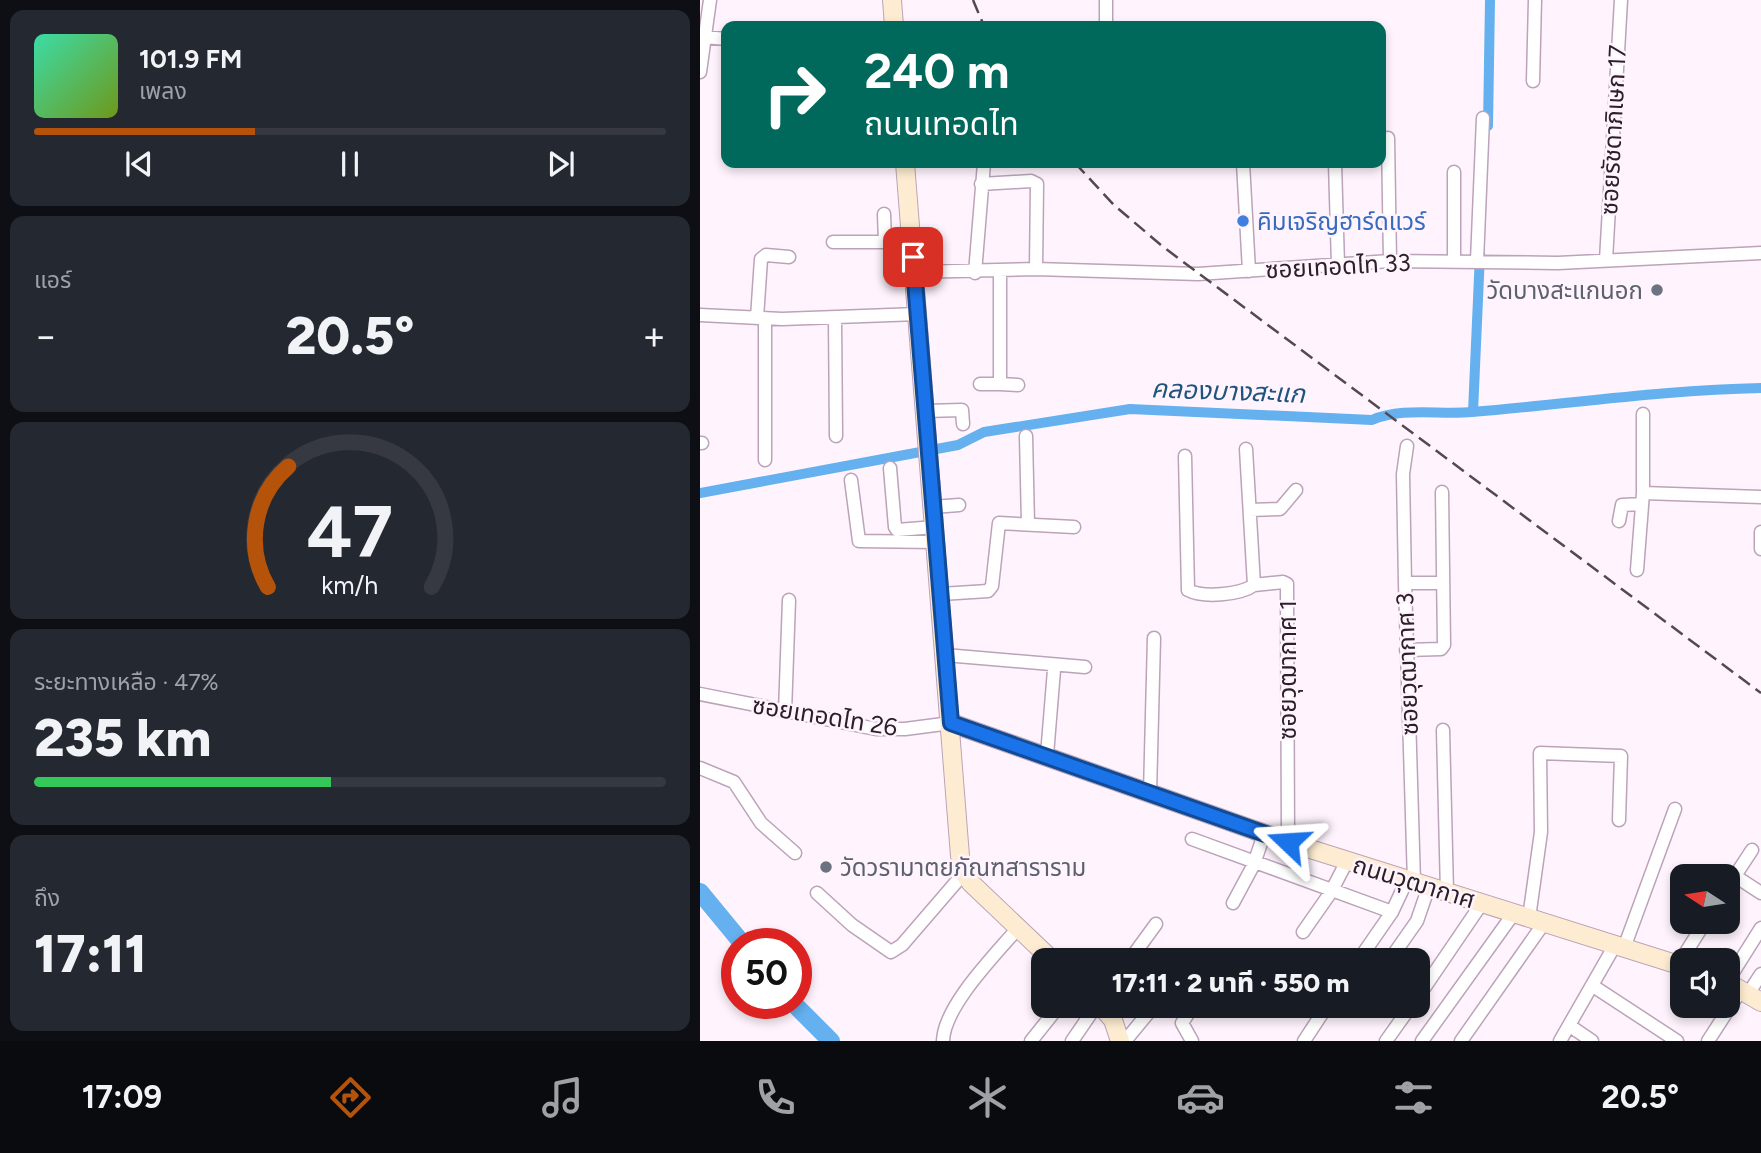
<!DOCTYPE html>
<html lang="th">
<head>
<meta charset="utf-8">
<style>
  :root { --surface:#171b24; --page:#242831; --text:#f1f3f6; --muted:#9ea1a6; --line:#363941; --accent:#b45309 }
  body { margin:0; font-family:Figtree,"Noto Sans Thai",sans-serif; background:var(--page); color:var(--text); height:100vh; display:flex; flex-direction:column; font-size:26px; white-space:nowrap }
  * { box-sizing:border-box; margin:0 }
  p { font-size:23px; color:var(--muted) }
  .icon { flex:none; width:38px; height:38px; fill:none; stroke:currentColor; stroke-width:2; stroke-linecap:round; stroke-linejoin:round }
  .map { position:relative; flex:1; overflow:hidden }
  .side { display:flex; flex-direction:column; gap:10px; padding:10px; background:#0d0f14; width:700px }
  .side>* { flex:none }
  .guide { position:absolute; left:21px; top:21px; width:665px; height:147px; border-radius:14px; box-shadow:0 4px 10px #0003; background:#00695c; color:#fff; overflow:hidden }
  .needle { width:46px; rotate:282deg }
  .buttons { position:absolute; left:970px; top:864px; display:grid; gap:14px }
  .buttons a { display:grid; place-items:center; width:70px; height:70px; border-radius:14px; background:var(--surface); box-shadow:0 4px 10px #0003; font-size:35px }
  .speed { position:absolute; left:21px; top:928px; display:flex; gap:14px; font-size:35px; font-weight:700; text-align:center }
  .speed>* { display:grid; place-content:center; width:91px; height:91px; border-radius:50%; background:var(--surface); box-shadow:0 4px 10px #0003; line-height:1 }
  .speed .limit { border:10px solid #d22; background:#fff; color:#111 }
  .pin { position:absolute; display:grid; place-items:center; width:60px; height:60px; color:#fff; margin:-30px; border-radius:14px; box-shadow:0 4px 10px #0006 }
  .me { position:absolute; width:77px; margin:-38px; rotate:290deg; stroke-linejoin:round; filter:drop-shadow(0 0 5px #0008) }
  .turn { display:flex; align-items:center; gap:24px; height:147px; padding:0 28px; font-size:32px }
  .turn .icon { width:91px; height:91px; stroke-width:2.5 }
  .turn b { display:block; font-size:49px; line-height:60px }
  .big { font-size:52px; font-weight:800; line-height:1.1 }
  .side .tile { flex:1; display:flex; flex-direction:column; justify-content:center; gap:10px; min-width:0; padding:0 24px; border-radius:14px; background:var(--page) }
  .side .dial { align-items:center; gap:0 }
  .dial svg { height:182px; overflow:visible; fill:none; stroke:var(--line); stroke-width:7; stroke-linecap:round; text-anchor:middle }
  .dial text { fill:var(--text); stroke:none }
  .song { display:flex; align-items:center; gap:21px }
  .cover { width:84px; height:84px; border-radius:10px; background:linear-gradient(135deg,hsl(160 70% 55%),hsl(80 70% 35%)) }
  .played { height:7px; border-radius:4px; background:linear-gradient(90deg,var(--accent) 35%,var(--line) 35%) }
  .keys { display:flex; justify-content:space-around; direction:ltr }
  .heat { display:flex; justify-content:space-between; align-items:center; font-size:38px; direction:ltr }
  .charge { height:10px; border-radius:5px; background:linear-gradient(90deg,#34c759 47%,var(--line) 0) }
  .trip { position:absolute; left:331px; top:948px; width:399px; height:70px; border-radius:14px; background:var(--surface); box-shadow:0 4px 10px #0003; font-weight:800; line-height:70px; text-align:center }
  .tabs { display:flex; height:112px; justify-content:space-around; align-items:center; background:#090b0e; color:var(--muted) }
  .tabs .icon { width:49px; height:49px }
  .tabs .active { color:var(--accent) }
  .tabs b { font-size:32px; color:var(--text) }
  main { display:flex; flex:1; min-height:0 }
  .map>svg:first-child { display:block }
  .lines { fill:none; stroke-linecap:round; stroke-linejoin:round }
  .canal { stroke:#65b0ef; stroke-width:10 }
  .river { stroke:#65b0ef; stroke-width:18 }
  .street-casing { stroke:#bba3b9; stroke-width:15 }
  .secondary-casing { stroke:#bba3b9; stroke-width:20 }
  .street { stroke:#fff; stroke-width:12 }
  .secondary { stroke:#fdecd1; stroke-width:18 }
  .rail { stroke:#534951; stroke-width:2.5; stroke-dasharray:14 7; stroke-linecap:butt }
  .route-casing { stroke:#114b97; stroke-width:18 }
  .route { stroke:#1a73e8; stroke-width:12 }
  .shop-dot { fill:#3f7fe0; stroke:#fff4fd; stroke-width:2.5 }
  .worship-dot { fill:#6b7280; stroke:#fff4fd; stroke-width:2.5 }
  .labels { text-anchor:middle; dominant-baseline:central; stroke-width:5; stroke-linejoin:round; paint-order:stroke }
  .street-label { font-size:24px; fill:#292028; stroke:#fff4fd }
  .shop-label { font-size:24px; fill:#366cbe; stroke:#fff4fd; text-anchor:start }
  .worship-label { font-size:24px; fill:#5b616d; stroke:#fff4fd; text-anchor:end }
  .water-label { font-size:26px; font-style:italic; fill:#1f547e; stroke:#fff4fd }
</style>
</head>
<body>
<main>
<section class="side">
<div class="tile">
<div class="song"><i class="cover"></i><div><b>101.9 FM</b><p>เพลง</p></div></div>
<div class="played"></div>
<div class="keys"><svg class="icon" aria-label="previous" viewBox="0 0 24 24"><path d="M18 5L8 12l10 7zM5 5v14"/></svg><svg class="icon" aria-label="pause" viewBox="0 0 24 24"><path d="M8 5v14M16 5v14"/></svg><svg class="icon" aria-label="next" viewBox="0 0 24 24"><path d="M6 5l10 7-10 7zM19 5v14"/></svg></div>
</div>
<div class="tile"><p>แอร์</p>
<div class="heat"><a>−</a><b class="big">20.5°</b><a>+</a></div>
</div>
<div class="tile dial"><svg viewBox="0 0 100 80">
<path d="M14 69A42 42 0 1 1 86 69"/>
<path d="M14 69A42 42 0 0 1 23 16" stroke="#b45309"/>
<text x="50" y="56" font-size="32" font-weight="700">47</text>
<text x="50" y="72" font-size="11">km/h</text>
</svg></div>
<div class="tile"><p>ระยะทางเหลือ · 47%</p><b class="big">235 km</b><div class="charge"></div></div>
<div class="tile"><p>ถึง</p><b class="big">17:11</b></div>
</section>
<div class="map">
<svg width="1061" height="1041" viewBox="0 0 1061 1041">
  <rect width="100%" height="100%" fill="#fff4fd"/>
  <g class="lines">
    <path class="canal" d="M788,126l2,-126
      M773,412l7,-158
      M0,493l258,-48 26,-13 146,-23 242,11c30,-13 67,-5 100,-8 97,-8 192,-22 289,-24"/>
    <path class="river" d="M0,892l42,51
      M93,1003l38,38"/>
    <defs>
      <path id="street" d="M406,0v26
        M5,37l21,2
        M0,72l10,-72
        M833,81l2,-81
        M688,138l2,123
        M543,163l6,108
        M635,163l3,102
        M281,184l50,-3 6,3 -1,85
        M184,214l1,28
        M133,242h79
        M906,260l15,-260
        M754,261v-89
        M777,261l6,-143
        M214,272l122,-3 162,5 192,-13 168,2 203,-10
        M275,273l9,-110
        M0,315l82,4 136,-5
        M57,318l4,-59 5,-4 23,2
        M135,318l1,118
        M280,384h20v-112
        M300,384l18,1
        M225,411l37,-1 1,14
        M326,436l2,88
        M0,443h2
        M707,446l-4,28 2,109 9,299
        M546,449l8,136 29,-3 4,2 1,258
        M485,456l3,134c15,8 52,5 66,-5
        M65,460v-142
        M190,468l5,59 2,3 38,-3
        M151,480l8,61 77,1
        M943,493v-79
        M233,507l26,-2
        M550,510l30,-1 16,-19
        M919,521l3,-16 20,-1
        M1061,532v17
        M937,570l6,-77 118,4
        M705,583h38
        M241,594l47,-3 4,-5 7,-63 75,4
        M706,650l35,-1 3,-4 -2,-153
        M245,655l140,12
        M0,694l176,35h29l46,-6
        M85,712l4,-112
        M743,730l4,162
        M347,755l7,-85
        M0,768l34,14 27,41 34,30
        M450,793l4,-155
        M492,839l200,73
        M1035,876l26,17
        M1027,888l25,-38
        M117,893l35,32 39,27 11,-7 62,-72
        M533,903l21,-39 10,-30
        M829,918l12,-86 -1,-79 81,3 -2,64
        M603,932l28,-40 16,-31
        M924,948l51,-139
        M429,961l27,-37
        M492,961l4,-5
        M658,961l34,-49 15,-32
        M689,961l28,-40 12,-35
        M978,965l27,-43
        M1027,982l34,-54
        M893,986l84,55
        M1048,994l13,-20
        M718,997l64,-94
        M870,1026l22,15
        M243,1041c1,-35 52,-86 75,-113
        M331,1041l28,-35
        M372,1041l24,-35
        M425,1041l29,-35
        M492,1041l-10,-18 11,-17
        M604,1041l23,-35
        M686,1041l25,-35
        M722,1041l92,-128
        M761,1041l83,-118
        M860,1041l55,-96
        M1008,1041l33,-51"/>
      <path id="secondary" d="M192,0l2,26
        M205,163l55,693 4,17 7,10 82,78
        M251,723l337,119 394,124
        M1027,982l34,20
        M401,1006l12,14 7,21"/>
    </defs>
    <use href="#street" class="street-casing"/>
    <use href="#secondary" class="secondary-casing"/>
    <use href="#street" class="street"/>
    <use href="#secondary" class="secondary"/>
    <path class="rail" d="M273,0l11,26
      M375,163l39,42 48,41 599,447"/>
  </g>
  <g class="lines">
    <defs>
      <path id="route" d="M213,257l38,466 337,119"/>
    </defs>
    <use href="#route" class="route-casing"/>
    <use href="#route" class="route"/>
  </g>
  <circle class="shop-dot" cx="543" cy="221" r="7"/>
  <g class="worship-dot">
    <circle cx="957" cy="290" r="7"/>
    <circle cx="126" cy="867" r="7"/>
  </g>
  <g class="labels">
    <g class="street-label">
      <text transform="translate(913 130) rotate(-87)">ซอยรัชดาภิเษก 17</text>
      <text transform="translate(638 266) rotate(-3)">ซอยเทอดไท 33</text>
      <text transform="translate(707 664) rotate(-92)">ซอยวุฒากาศ 3</text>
      <text transform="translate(587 670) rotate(-90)">ซอยวุฒากาศ 1</text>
      <text transform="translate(125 716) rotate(9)">ซอยเทอดไท 26</text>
      <text transform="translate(714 882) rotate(17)">ถนนวุฒากาศ</text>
    </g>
    <g class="shop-label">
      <text x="557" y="221">คิมเจริญฮาร์ดแวร์</text>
    </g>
    <g class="worship-label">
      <text x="943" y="290">วัดบางสะแกนอก</text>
      <text x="140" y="867" text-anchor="start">วัดวรามาตยภัณฑสาราราม</text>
    </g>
    <g class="water-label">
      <text transform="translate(528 391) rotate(2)">คลองบางสะแก</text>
    </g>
  </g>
</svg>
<div class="buttons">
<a><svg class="needle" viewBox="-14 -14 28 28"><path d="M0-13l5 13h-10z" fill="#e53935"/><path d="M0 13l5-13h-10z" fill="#9ea1a6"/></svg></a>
<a><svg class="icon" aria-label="sound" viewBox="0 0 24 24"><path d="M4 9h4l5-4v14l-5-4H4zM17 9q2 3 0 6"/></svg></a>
</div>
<div class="speed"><div class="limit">50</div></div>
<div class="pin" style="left:213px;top:257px;background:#d93025"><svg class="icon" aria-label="arrive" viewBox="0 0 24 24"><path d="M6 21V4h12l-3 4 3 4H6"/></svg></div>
<svg class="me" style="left:588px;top:842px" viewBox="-20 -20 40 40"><path d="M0-17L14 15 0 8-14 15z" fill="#1a73e8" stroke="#fff" stroke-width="4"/></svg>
<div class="trip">17:11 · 2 นาที · 550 m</div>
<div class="guide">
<div class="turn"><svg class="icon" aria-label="right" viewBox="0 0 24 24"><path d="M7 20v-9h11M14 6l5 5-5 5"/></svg><div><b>240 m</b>ถนนเทอดไท</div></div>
</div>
</div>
</main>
<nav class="tabs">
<b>17:09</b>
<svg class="icon active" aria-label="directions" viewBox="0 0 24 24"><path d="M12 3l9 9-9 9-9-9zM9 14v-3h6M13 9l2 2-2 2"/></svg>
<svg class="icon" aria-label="music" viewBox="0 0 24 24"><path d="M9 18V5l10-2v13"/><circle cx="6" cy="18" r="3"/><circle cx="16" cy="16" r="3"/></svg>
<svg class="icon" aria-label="phone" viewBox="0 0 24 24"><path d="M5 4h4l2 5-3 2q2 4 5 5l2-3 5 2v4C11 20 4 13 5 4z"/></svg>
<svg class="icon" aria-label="climate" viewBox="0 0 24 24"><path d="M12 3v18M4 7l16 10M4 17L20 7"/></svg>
<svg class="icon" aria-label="car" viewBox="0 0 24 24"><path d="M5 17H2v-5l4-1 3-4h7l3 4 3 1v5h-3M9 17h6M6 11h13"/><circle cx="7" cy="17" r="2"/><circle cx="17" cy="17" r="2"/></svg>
<svg class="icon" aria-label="filters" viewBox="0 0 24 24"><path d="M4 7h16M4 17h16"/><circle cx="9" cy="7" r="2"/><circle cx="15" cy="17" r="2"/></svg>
<b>20.5°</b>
</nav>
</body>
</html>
